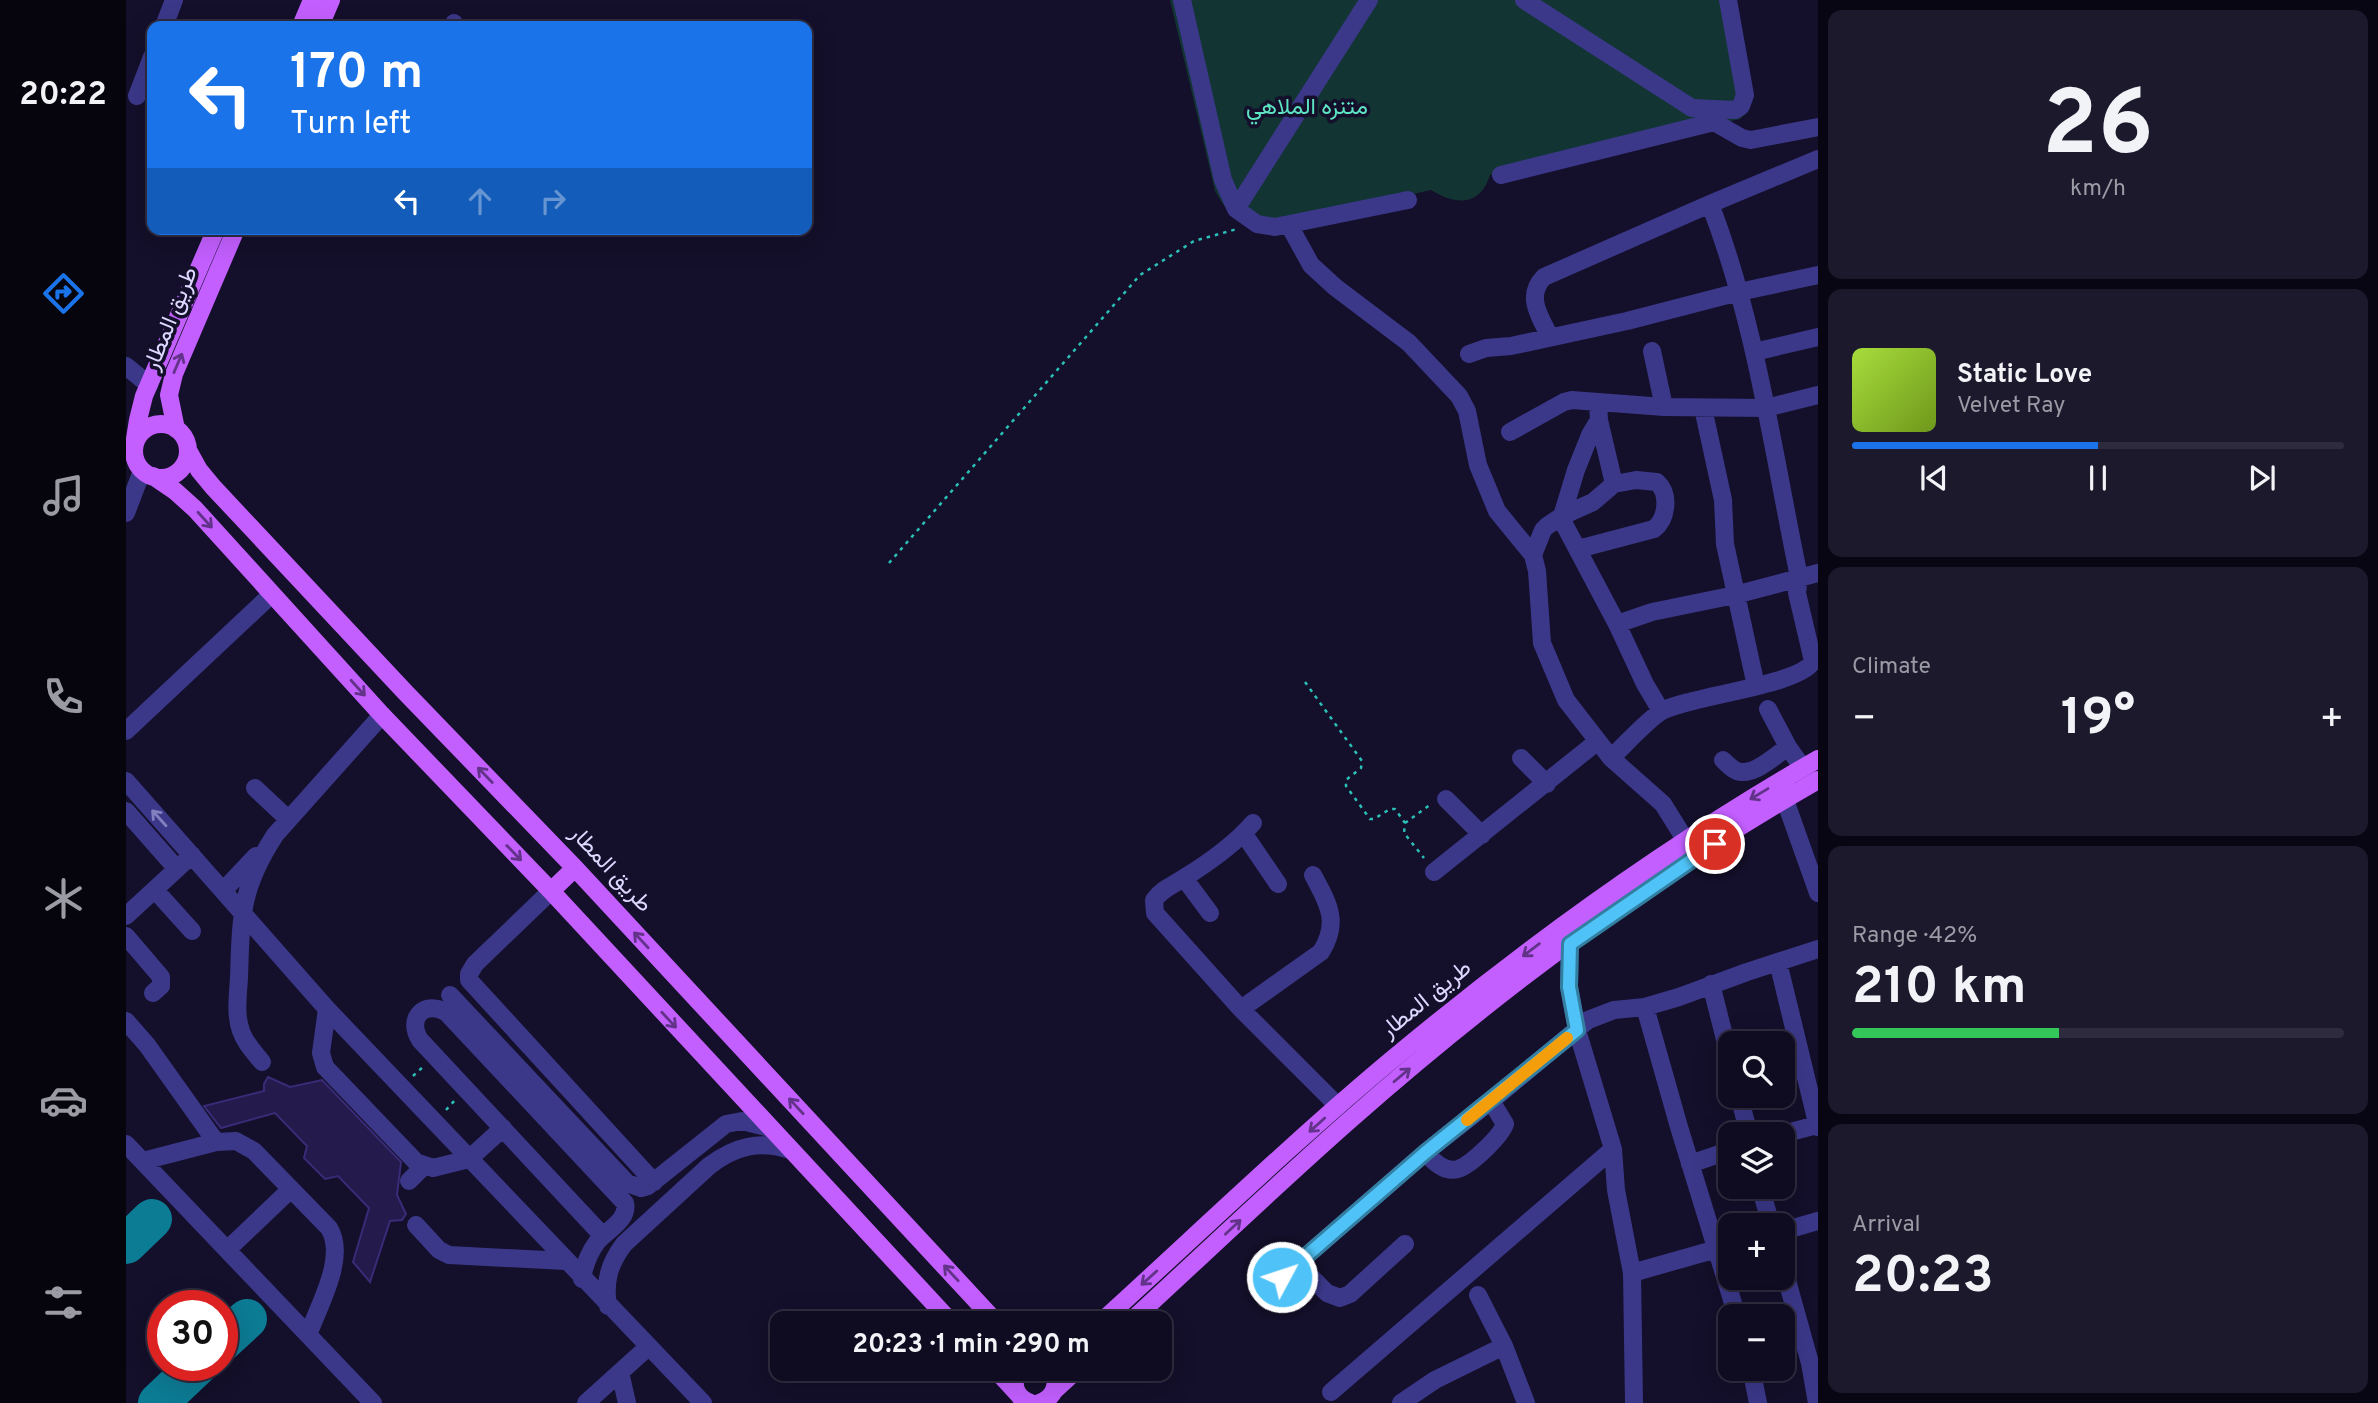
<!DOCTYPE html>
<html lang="en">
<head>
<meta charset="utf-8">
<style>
  :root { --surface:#0f0b20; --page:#1d192d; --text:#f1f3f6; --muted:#9b9ba5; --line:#2f2b3e; --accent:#1a73e8 }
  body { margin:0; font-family:Overpass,Vazirmatn,sans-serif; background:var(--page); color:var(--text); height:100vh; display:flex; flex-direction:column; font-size:26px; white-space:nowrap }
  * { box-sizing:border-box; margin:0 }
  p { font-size:23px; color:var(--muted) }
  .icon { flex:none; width:38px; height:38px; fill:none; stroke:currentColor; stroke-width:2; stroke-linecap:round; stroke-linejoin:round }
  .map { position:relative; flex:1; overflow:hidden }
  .drawer { display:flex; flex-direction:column; gap:10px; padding:10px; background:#080612; width:560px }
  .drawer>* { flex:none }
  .guide { position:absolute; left:21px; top:21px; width:665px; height:214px; border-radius:14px; box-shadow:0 7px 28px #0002,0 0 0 2px var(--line); background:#1a73e8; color:#fff; overflow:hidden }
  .buttons { position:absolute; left:1592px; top:1031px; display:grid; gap:14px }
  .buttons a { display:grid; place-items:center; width:77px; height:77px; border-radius:14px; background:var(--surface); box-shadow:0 7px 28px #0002,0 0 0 2px var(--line); font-size:35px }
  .speed { position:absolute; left:21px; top:1290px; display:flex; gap:14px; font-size:35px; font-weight:700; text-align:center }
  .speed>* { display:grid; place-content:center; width:91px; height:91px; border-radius:50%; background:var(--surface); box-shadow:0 7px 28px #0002,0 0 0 2px var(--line); line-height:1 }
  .speed .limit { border:10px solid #d22; background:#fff; color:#111 }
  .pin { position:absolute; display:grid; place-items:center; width:60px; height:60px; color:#fff; margin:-30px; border:4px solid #fff; border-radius:50%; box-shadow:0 2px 7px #0007 }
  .me { position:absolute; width:77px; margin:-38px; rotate:50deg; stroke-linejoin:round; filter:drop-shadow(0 0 5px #0008) }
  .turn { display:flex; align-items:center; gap:24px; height:147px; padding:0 28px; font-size:32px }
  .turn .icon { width:91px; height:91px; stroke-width:2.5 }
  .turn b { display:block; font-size:49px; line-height:60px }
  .lanes { display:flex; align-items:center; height:66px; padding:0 28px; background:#0003; justify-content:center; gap:35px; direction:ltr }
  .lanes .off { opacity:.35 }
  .big { font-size:52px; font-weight:700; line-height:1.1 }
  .drawer .widget { flex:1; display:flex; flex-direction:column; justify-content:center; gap:10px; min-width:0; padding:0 24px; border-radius:14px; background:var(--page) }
  .drawer .dial { align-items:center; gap:0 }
  .dial b { font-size:91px; line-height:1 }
  .song { display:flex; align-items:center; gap:21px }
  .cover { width:84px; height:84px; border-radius:10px; background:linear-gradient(135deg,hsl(80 70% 55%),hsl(80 70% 35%)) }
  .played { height:7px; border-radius:4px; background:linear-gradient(90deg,var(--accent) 50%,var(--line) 50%) }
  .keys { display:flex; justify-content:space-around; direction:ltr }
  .heat { display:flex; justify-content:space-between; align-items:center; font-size:38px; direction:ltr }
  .charge { height:10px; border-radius:5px; background:linear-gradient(90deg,#34c759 42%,var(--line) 0) }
  .trip { position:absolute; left:644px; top:1311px; width:402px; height:70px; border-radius:14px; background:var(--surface); box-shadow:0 7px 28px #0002,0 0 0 2px var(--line); font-weight:700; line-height:70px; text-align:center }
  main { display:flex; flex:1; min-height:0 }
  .menu { display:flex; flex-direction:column; width:126px; justify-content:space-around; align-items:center; background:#06040d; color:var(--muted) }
  .menu .icon { width:49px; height:49px }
  .menu .current { color:var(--accent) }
  .menu b { font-size:32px; color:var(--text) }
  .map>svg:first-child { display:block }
  .green { fill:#123433 }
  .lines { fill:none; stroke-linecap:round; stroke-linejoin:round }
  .taxiway { stroke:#0c7b94; stroke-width:40 }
  .building { fill:#241a4b; stroke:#3a2b78; stroke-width:2 }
  .path { stroke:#2bc0b7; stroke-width:2.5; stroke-dasharray:3.5 5; stroke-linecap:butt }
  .minor { stroke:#3b388a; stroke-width:18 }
  .major { stroke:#c35fff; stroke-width:18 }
  .oneway { stroke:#63338a }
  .oneway2 { stroke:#8380bf }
  .route-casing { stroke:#337fa1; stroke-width:18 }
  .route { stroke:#4fc3f7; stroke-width:12 }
  .slow { stroke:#f59e0b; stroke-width:12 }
  .labels { text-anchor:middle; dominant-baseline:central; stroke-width:7; stroke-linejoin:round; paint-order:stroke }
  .park-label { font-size:23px; fill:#5de5c3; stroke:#140f2a }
  .street-label { font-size:23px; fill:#dcd8ff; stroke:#140f2a }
</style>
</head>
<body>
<main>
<nav class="menu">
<b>20:22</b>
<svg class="icon current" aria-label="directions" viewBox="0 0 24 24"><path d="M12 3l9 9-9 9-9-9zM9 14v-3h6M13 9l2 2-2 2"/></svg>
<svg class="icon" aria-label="music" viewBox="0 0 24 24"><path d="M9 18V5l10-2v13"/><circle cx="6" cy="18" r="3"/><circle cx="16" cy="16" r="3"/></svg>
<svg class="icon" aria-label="phone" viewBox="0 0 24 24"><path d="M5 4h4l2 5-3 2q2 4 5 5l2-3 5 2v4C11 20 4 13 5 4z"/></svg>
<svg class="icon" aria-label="climate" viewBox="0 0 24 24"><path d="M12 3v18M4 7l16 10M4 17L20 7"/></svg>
<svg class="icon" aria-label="car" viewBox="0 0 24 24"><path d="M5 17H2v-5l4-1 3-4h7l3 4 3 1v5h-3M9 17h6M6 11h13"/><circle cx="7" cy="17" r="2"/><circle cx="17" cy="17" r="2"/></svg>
<svg class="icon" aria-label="filters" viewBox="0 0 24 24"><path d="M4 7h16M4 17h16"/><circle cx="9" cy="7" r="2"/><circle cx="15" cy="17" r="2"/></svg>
</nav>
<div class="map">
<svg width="1692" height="1403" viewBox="0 0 1692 1403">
  <rect width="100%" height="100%" fill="#140f2a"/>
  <path class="green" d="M1044,0h563l17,102 -2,10 -8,7 -250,56c-10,32 -35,30 -59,15l-164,38c-27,-8 -38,-11 -52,-37z"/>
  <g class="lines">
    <path class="taxiway" d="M0,1244l26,-25
      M96,1342l25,-23
      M32,1403l40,-38"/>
  </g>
  <path class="building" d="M142,1077l22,10 32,-7 79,82 -4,33 9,19 -4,6 -12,1 -20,61 -17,-20 16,-54 -31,-32 -13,3 -21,-21 3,-12 -32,-33 -54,15 -17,-22 60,-15v-7z"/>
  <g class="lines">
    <path class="path" d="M763,563l251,-288 54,-34 43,-12
      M1179,682l57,79 -1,7 -15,12v6l24,33h4l16,-10h5l10,14 -1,10 20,25
      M1279,823l26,-19
      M287,1076l11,-10
      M320,1110l10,-11"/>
    <path class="minor" d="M1056,0l41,180 13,29 21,15 18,3 133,-27
      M1398,0l168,108 43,2 6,-4 4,-11 -17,-95
      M38,26l10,-26
      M327,26l1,-3
      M11,96l15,-39
      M1375,175l213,-53 28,16 9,2 67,-13
      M1110,209l133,-209
      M1163,225l22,40 24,22 74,56 50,53 8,15 11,54 19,46 36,44 4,16 5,72 24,57 45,58 52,46 23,37
      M1424,337c-10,-20 -25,-41 -6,-60l166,-73 108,-45
      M1526,351l12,56
      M1628,352l64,-15
      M1343,354l17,-6 25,-2 116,-25 112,-29 79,-17
      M0,366l23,19
      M1472,403l1,17 -9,15 -14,35 -14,46 2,8 53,100 28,60 16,27
      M1577,408l20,92 2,44 31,142
      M1384,432l54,-30 8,-2 92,7 102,1 52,-13
      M0,513l16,-42
      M1452,549l76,-20c13,-10 16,-35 3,-47l-21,-2 -22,4
      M1407,555l10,-25 4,-4 15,-10 31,-14 21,-18 -15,-64
      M1491,624l35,-12 83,-17 83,-22
      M1642,709l20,38 15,21
      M0,731l146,-137
      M1395,758l26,26
      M1485,758c13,-12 37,-39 51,-47 28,-15 140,-26 151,-50l-16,-68 2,-16c-26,-125 -43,-254 -89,-373
      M1597,760c5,5 12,12 19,12 15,1 34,-17 46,-25
      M0,781l201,228 376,394
      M129,788l33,31
      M1320,799l36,36
      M1659,800l33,93
      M0,811l51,58
      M1127,823c-18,21 -45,40 -69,55 -11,7 -22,11 -30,22l1,13 86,96 97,97
      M1118,834l34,50
      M1308,872l164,-131
      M1058,878l26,35
      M29,890l37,41
      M97,891l33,-35
      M425,891l-76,73 -6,10v6l185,202
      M0,916l66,-61
      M0,936l35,41v9l-8,7
      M1444,944l-1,43 8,43 36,119 3,41 16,83 2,130
      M1652,962l40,165
      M1585,984l20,79
      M324,995l177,188 14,5 7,-2 78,-62 16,-3 28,7
      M1519,1007l34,120 58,189
      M201,1009l-6,44 4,14 91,95 17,6 36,-9 34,-31
      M1115,1009l80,-57c19,-30 7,-49 -8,-77
      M0,1021l21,24 69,97
      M136,1062c-8,-10 -17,-19 -21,-31 -6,-16 -3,-36 -2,-53 2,-61 1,-89 36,-143l107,-120
      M1613,1096l10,38
      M1657,1134l34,-9
      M0,1144l247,259
      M1300,1152c6,9 19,21 32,17 13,-4 43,-33 47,-45l-14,-23
      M17,1161l73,-19 20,-1 18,10 75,77c18,29 -10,77 -21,107
      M1564,1164l41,-14
      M283,1181l15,-15
      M1634,1186l11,39
      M290,1225l23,25 10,5 116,6
      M1657,1231l35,-10
      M101,1250l64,-61
      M1172,1264l29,29 13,5 10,-4 55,-50
      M1657,1266l27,97 7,40
      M1506,1273l99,-28
      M1156,1277l144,-125 65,-51 97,-81 26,-10 31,-3 34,-10 68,-25 71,-23
      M456,1279c2,-13 7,-26 15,-37 10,-12 32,-22 28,-39l-178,-190c-22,-14 -41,5 -27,27l183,196
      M1352,1295l26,51 22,57
      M482,1306c-4,-24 1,-42 16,-62l85,-78c26,-20 51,-26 81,-16
      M1625,1368l7,35
      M494,1372l7,31
      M1205,1392l282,-243
      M460,1403l62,-56
      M1275,1403l34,-23 69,-34"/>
    <path class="major" d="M175,26l11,-26
      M194,26l11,-26
      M8 451a27 27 0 1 1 54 0a27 27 0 1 1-54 0Z
      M50,429l-7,-34 5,-21 62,-145
      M8,445l4,-25 6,-24 72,-167
      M62,450l11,20 14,17 192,205 170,176 422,455
      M27,476l22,15 20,18 187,206 169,176 401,432
      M425,891l24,-23
      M974,1323c98,-89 193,-181 295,-266 132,-110 273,-212 423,-298
      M1003,1323c74,-68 147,-138 222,-204 144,-127 301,-244 467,-339
      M868,1368l23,25
      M894,1368c-10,15 -5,30 11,35
      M928,1391l25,-23
      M913,1403c16,-5 21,-20 12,-35"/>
  </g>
  <defs><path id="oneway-shaft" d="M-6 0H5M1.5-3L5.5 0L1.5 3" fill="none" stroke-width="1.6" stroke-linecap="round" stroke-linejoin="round" transform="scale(1.75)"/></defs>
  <g class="oneway">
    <use href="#oneway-shaft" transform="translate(52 363) rotate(-67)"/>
    <use href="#oneway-shaft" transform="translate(79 520) rotate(48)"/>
    <use href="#oneway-shaft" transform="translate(232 688) rotate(48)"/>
    <use href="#oneway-shaft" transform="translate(359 775) rotate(-134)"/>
    <use href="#oneway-shaft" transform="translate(1633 794) rotate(149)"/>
    <use href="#oneway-shaft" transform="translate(388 853) rotate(46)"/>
    <use href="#oneway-shaft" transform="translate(515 940) rotate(-133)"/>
    <use href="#oneway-shaft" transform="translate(1405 950) rotate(143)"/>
    <use href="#oneway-shaft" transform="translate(543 1020) rotate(47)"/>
    <use href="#oneway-shaft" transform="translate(1276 1075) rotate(-40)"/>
    <use href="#oneway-shaft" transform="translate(670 1106) rotate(-133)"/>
    <use href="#oneway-shaft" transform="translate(1191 1125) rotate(138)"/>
    <use href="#oneway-shaft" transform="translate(1107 1227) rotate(-43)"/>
    <use href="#oneway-shaft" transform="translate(825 1273) rotate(-133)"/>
    <use href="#oneway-shaft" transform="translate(1023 1278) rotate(138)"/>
  </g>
  <use class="oneway2" href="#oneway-shaft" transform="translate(33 818) rotate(-132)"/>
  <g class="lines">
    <defs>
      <path id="route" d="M1156,1277l144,-125 151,-122 -8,-43 1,-43 145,-100"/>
    </defs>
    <use href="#route" class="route-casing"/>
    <use href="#route" class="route"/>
    <path class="slow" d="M1341,1120l100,-82"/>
  </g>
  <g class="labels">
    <g class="park-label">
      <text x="1181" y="108">متنزه الملاهي</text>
    </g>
    <g class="street-label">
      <text transform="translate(46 319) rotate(-68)">طريق المطار</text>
      <text transform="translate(484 870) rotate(47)">طريق المطار</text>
      <text transform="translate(1301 1000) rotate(-39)">طريق المطار</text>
    </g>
  </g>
</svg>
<div class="buttons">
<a><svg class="icon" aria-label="search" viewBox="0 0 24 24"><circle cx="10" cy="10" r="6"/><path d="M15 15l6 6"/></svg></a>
<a><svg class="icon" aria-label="layers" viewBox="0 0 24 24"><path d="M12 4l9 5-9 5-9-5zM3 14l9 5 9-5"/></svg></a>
<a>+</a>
<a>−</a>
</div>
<div class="speed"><div class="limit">30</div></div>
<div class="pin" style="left:1589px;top:844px;background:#d93025"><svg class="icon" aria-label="arrive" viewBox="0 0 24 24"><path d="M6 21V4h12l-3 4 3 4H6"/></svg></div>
<svg class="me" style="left:1156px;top:1277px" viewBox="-20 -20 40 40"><circle r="17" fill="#4fc3f7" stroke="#fff" stroke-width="3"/><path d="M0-11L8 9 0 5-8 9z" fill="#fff"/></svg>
<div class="trip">20:23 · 1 min · 290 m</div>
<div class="guide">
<div class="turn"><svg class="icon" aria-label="left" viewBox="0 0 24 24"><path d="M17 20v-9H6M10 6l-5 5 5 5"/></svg><div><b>170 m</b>Turn left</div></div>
<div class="lanes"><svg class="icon" aria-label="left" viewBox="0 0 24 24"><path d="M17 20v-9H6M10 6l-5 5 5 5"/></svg><svg class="icon off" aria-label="ahead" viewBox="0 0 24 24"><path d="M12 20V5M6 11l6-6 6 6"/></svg><svg class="icon off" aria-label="right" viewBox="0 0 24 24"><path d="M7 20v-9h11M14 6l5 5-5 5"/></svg></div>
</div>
</div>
<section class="drawer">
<div class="widget dial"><b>26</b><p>km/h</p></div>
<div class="widget">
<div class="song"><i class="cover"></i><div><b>Static Love</b><p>Velvet Ray</p></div></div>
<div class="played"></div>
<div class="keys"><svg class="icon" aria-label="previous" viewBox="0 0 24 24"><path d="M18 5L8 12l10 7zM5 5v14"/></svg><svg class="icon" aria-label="pause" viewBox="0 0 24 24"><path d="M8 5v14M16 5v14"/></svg><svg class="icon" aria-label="next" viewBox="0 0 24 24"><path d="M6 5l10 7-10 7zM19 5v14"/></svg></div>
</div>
<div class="widget"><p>Climate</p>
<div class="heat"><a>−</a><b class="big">19°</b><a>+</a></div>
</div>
<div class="widget"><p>Range · 42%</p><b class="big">210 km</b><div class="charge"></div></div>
<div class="widget"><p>Arrival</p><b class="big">20:23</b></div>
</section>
</main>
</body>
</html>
